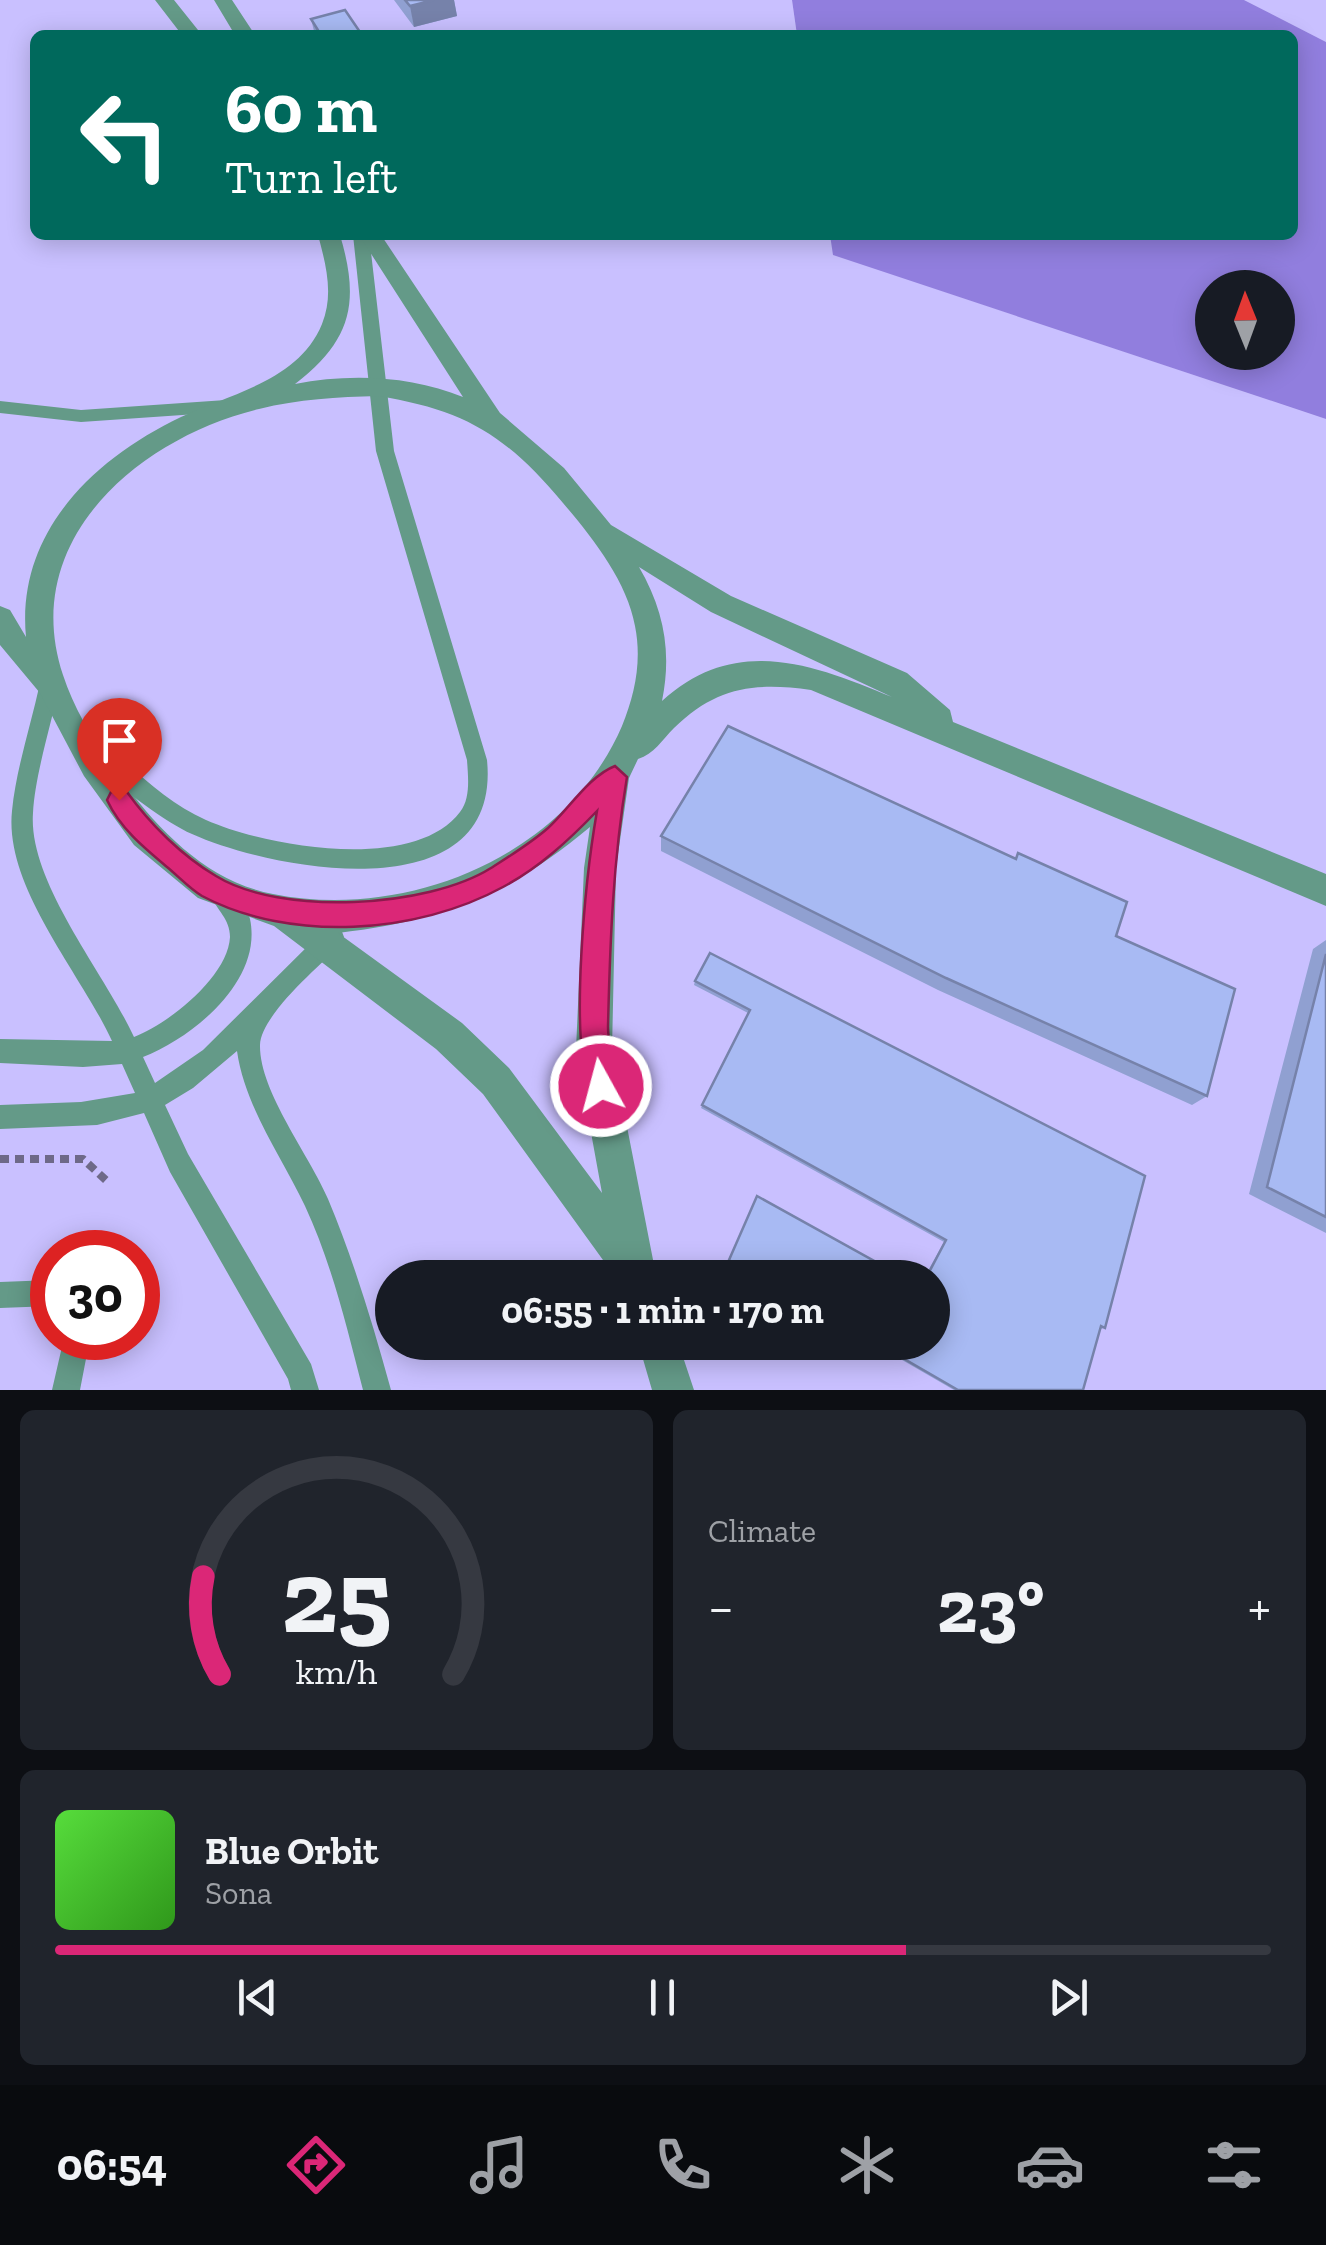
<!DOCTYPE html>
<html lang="en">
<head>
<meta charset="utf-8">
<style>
  :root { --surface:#171b24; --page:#20242c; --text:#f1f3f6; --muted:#9ea1a6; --line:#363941; --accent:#db2777 }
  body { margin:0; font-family:"Zilla Slab",serif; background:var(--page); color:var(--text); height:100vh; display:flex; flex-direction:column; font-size:38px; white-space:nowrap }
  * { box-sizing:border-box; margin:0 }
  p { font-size:32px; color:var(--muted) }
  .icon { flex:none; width:55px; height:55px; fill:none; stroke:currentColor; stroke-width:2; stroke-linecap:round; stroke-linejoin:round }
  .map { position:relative; height:1390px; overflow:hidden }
  .sheet { display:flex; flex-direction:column; gap:20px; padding:20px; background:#0d0f14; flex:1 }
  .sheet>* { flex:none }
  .guide { position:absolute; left:30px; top:30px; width:1268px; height:210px; border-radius:15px; box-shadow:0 5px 25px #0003; background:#00695c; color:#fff; overflow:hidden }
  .needle { width:65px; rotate:359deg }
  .fabs { position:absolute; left:1195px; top:270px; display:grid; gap:20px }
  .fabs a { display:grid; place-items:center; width:100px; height:100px; border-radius:50%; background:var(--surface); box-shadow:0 5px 25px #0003; font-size:50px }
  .speed { position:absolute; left:30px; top:1230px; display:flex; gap:20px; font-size:50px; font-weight:700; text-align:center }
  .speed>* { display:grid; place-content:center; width:130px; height:130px; border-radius:50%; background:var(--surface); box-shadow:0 5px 25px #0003; line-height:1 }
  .speed .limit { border:15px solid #d22; background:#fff; color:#111 }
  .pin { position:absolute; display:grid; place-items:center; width:85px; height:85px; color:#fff; margin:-102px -42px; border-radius:50% 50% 50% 0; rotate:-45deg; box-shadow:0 0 10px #0007 }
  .pin .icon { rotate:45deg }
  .me { position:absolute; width:110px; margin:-55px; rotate:353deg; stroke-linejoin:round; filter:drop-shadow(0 0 8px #0008) }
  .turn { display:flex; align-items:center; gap:35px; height:210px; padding:0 30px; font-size:45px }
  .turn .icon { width:130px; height:130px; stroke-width:2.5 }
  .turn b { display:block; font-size:70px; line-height:85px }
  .big { font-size:75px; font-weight:700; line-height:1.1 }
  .sheet .widget { flex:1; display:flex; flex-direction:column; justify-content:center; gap:15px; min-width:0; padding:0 35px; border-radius:15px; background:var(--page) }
  .sheet .dial { align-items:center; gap:0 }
  .dial svg { height:260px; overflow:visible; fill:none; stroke:var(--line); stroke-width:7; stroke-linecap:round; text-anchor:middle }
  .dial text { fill:var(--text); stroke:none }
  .song { display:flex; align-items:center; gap:30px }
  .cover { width:120px; height:120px; border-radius:15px; background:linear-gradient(135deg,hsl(110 70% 55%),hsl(110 70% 35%)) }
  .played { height:10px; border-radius:5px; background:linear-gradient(90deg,var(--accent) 70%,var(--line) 70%) }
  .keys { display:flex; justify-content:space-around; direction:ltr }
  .heat { display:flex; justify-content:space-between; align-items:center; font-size:55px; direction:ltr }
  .sheet .tiles { flex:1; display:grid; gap:20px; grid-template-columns:1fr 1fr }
  .widget:last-child { grid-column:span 2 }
  .trip { position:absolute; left:375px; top:1260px; width:575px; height:100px; border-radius:50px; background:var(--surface); box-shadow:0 5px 25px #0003; font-weight:700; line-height:100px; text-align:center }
  .dock { display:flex; height:160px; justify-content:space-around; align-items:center; background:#090b0e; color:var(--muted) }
  .dock .icon { width:70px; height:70px }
  .dock .current { color:var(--accent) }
  .dock b { font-size:45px; color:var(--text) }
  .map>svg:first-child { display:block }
  .built { fill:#c9c0ff; fill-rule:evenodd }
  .water { fill:#917ede; fill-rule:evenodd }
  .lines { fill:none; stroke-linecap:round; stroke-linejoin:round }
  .path { stroke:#6e6988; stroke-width:8; stroke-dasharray:9 6; stroke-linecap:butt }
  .lane { fill:#649a88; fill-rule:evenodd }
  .street { fill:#649a88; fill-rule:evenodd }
  .wall { fill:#90a0d1 }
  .shaded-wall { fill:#7682aa }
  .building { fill:#a8baf3; stroke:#7682aa; stroke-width:2.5 }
  .route { fill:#db2777; stroke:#8e194d; stroke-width:2.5 }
</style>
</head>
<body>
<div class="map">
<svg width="1326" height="1390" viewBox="0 0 1326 1390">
  <rect width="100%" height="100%" fill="#d4cefb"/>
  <path class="built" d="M0,0h792l5,35h-762v200h795l4,20 492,164v971h-1326zM52,1252h86v86h-86zM392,1278h540v64h-540z
    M1244,0h82v42z"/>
  <path class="water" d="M792,0h452l82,42v377l-493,-164 -3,-20h462v-200h-495zM1212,288h66v64h-66z"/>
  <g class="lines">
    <path class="path" d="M0,1159h83l26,24"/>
    <path class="lane" d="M353,235h16l25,216 93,309c15,152 -210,112 -295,74 -34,-15 -99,-65 -116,-98l3,-6 7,-3 7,3c34,34 69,70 113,90 61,27 208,53 254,-8 11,-14 8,-36 7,-52l-91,-309z
      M226,400l8,6 -8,6 -145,10 -81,-9v-12l81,9z
      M50,675l7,2 3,6c-8,39 -25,91 -27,130 -5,69 71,159 101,224 34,-13 94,-60 96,-100 0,-18 -13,-27 -20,-42l3,-7 8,-3c13,5 26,21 29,34 13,61 -56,118 -107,138l12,26 48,-33 122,-121 8,-3 8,3 3,8 -3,8c-22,21 -80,70 -81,100 -1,46 50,111 68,154 26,62 45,126 63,191h-28c-16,-62 -31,-126 -58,-184 -24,-51 -60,-99 -68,-155l-44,37 -28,17 23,49 123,210 8,26h-28l-3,-11 -118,-207 -26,-59 -47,12 -97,4v-24l81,-3 54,-9 -13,-29 -39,3 -83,-4v-24l112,2c-31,-68 -108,-154 -100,-230 4,-42 19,-86 28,-128l3,-6z
      M52,1280v26l-52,2v-26z
      M64,1338h26l-10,52h-28z"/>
    <path class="street" d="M155,0h19l28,35h-20z
      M214,0h18l23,35h-20z
      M318,235h22c20,67 12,105 -45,149 55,-11 117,-8 168,13l-104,-162h22l119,178 64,55 47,57 120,71 176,77 43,37 3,12 373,152v32l-515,-216c-57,-8 -95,-3 -137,38 -12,12 -20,26 -36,31l-9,19 -13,90 -4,182 43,220 -3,8h-36l-133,-184 -47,-45 -162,-123 -76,-28 -64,-53 -50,-69 -44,-83 -40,-48v-39l10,4 16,27c-10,-104 67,-178 155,-220 48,-23 118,-36 141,-93 12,-30 4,-59 -4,-89zM378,396c87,14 128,39 185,107 29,34 64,78 72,123 7,35 0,68 -13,100 -56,130 -215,195 -349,168 -63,-12 -110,-59 -147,-108 -25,-34 -50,-71 -63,-111 -45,-135 76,-237 196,-266 40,-10 78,-12 119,-13zM639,567l72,45 181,85c-79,-33 -157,-63 -230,4 10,-49 2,-91 -23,-134zM590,827l-6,41 -8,182 26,143 -93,-125 -47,-45 -124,-90c104,-12 172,-39 252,-106z
      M638,1342h40l16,48h-42z"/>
  </g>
  <path class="wall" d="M394,0h60l3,16 -43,11z
    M311,19l51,16h-47z
    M661,836l354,23 3,-6 98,83 91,160 -15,9 -254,-115 -277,-139z
    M1326,940v293l-77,-39 64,-245z
    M710,953l395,375 -5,1 -17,61h-129l-83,-48h61v-64h-8l20,-36 -243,-134 47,-95 -54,-28 1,-4z
    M757,1196l148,82h-148l-29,-17z"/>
  <path class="shaded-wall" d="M434,0h20l3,16 -43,11 -4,-21z"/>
  <path class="building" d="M405,0h29l-24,6z
    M345,10l17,25h-41l-10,-16z
    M728,726l288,133 2,-6 109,49 -11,34 119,53 -28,107 -261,-118 -285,-142z
    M710,953l435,223 -40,152 -4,-2 -18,64h-125l-83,-48h57v-64h-6l20,-38 -244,-135 48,-95 -55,-29z
    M1326,954v263l-59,-30z
    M757,1196l148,82h-145l-31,-18z"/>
  <path class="route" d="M615,766l12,11c-14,84 -17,165 -19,250 0,21 10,50 2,69l-9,4 -10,-4c-23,-56 -5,-222 6,-285 -28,29 -58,57 -94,76 -86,47 -212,56 -301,9 -12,-7 -24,-20 -35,-29 -24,-20 -47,-39 -60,-67l4,-8h16c23,32 55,64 89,84 65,40 211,32 275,-8 19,-12 40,-25 57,-40 20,-18 41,-52 67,-62z"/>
</svg>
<div class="fabs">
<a><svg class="needle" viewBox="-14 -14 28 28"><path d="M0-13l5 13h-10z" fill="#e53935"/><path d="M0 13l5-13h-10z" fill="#9ea1a6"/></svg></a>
</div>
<div class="speed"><div class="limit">30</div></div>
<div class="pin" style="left:119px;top:800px;background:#d93025"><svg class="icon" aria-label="arrive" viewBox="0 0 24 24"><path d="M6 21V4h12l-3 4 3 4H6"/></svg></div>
<svg class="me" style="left:601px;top:1086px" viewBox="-20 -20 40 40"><circle r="17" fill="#db2777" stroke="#fff" stroke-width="3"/><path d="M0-11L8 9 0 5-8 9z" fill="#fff"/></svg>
<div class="trip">06:55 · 1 min · 170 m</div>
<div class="guide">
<div class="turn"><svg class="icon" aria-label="left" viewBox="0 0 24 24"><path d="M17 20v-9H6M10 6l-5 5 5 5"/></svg><div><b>60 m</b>Turn left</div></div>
</div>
</div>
<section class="sheet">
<div class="tiles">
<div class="widget dial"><svg viewBox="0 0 100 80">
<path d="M14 69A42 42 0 1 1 86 69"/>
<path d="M14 69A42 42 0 0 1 9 39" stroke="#db2777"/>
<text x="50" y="56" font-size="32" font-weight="700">25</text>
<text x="50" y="72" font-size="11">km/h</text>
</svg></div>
<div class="widget"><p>Climate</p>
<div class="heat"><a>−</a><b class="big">23°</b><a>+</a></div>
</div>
<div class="widget">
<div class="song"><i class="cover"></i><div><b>Blue Orbit</b><p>Sona</p></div></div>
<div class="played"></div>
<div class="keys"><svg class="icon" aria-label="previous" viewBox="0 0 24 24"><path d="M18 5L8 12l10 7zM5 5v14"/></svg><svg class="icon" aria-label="pause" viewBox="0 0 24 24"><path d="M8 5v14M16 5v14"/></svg><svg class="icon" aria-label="next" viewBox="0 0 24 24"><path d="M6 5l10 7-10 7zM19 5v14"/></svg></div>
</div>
</div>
</section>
<nav class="dock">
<b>06:54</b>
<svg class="icon current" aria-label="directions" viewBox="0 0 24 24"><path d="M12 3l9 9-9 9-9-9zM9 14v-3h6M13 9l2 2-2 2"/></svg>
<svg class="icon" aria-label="music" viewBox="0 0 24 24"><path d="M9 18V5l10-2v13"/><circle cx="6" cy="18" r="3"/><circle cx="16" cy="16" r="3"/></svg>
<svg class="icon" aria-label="phone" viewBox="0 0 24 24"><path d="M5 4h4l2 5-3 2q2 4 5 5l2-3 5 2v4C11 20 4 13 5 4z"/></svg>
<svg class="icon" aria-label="climate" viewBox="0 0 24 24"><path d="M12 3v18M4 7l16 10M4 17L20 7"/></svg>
<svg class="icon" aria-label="car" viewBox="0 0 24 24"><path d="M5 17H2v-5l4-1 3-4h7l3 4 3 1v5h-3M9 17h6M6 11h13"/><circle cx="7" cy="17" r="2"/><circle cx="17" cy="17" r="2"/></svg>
<svg class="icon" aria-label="filters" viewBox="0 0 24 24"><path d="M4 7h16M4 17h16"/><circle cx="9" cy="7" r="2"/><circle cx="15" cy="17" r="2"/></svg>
</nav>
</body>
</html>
